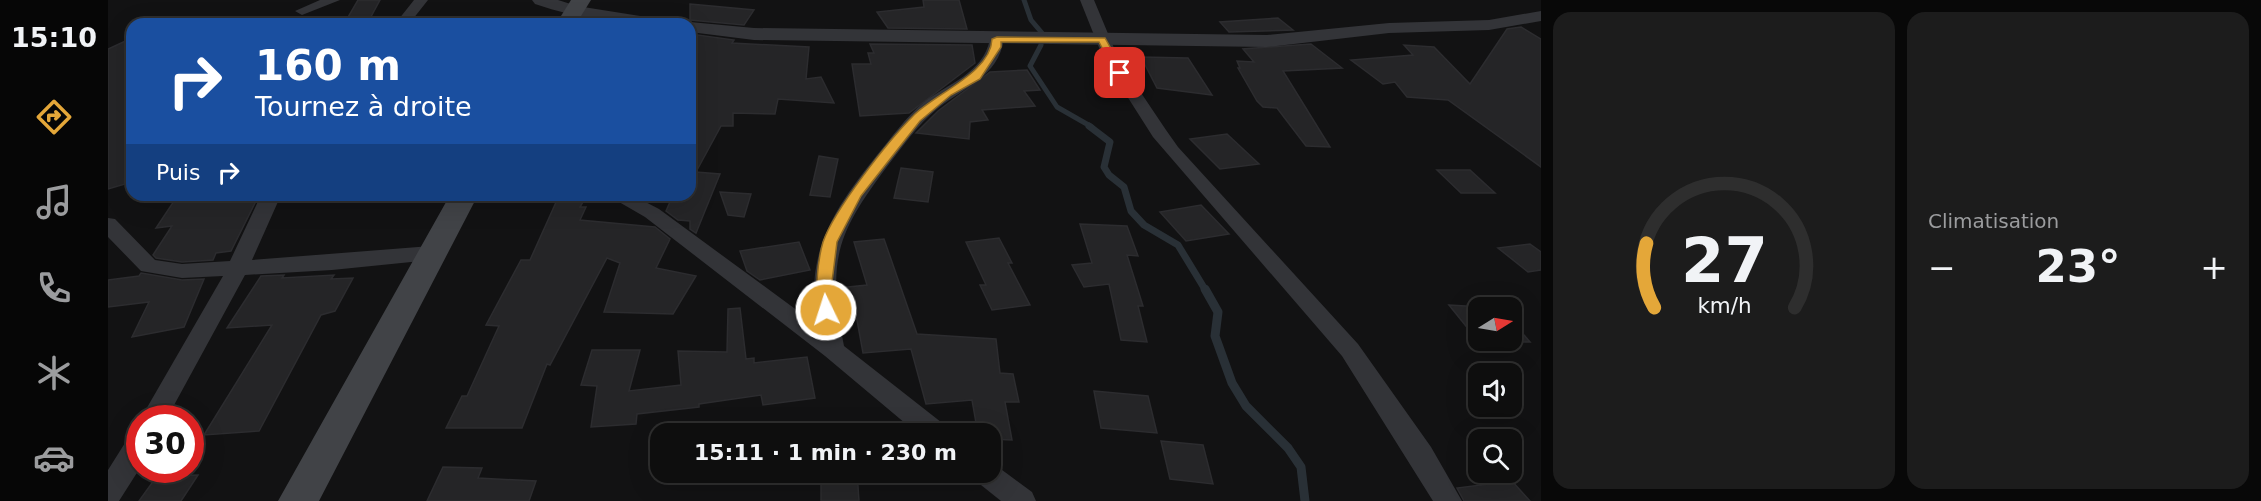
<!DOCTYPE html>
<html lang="fr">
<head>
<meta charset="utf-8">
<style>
  :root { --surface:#0e0e0e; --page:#1c1c1c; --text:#f1f3f6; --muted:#9b9c9e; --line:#2e2e2e; --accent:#e4a739 }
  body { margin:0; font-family:"DejaVu Sans",sans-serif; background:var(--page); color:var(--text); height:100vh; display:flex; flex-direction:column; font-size:22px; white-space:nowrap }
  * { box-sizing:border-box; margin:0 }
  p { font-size:20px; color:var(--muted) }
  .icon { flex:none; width:33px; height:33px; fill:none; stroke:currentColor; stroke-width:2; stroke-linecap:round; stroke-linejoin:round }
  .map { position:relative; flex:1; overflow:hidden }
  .sheet { display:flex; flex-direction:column; gap:12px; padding:12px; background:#080808; width:720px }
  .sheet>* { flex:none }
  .hud { position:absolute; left:18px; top:18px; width:570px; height:183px; border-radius:18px; box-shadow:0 6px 24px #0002,0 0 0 2px var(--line); background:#1a4fa0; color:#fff; overflow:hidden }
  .needle { width:39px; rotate:79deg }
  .tools { position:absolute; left:1360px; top:297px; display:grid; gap:12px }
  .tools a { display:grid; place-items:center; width:54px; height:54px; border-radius:12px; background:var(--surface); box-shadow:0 6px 24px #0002,0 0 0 2px var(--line); font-size:30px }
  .speed { position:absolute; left:18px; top:405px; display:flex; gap:12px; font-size:30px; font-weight:700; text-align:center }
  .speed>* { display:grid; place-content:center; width:78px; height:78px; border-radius:50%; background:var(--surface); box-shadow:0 6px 24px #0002,0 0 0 2px var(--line); line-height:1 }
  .speed .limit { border:9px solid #d22; background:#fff; color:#111 }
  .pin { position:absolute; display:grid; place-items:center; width:51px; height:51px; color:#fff; margin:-26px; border-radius:12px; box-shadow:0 3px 9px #0006 }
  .me { position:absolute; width:66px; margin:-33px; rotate:356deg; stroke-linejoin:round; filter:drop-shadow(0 0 4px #0008) }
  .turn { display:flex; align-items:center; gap:21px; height:126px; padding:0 30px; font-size:27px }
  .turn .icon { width:78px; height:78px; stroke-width:2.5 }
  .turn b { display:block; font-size:42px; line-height:51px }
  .then { display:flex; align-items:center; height:57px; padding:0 30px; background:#0003; gap:12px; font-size:22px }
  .big { font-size:45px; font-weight:800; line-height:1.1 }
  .sheet .card { flex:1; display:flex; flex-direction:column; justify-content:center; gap:9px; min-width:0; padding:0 21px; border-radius:18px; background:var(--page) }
  .sheet .dial { align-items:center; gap:0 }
  .dial svg { height:156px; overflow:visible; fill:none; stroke:var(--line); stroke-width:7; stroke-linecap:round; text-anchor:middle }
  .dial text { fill:var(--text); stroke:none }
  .heat { display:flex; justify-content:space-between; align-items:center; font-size:33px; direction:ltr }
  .sheet .tiles { flex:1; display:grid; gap:12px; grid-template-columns:repeat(2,1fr) }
  .trip { position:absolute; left:542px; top:423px; width:351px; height:60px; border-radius:18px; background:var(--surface); box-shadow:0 6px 24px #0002,0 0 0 2px var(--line); font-weight:800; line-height:60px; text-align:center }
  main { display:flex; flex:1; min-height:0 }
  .tab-bar { display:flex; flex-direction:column; width:108px; justify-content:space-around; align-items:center; background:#060606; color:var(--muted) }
  .tab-bar .icon { width:42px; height:42px }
  .tab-bar .current { color:var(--accent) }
  .tab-bar b { font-size:27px; color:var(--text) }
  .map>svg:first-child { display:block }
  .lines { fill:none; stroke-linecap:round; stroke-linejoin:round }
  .stream-far2 { stroke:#293036; stroke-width:5 }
  .stream-far1 { stroke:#293036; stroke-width:7 }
  .stream { stroke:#293036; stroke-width:9 }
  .building { fill:#252527; stroke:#2c2c2f; stroke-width:1.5 }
  .minor { fill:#333438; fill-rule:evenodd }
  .tertiary { fill:#333438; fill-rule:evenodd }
  .secondary { fill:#414347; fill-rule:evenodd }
  .route { fill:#e4a739; stroke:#946d25; stroke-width:1.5 }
</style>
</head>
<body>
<main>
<nav class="tab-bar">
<b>15:10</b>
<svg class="icon current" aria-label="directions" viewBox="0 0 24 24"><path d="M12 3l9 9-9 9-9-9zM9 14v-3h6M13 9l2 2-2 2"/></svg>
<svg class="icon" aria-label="music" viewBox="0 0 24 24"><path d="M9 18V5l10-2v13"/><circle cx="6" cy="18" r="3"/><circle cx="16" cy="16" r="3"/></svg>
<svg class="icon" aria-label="phone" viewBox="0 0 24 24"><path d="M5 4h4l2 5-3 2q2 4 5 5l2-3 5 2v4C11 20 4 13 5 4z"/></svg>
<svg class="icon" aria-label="climate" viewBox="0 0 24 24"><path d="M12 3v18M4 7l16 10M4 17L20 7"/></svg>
<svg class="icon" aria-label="car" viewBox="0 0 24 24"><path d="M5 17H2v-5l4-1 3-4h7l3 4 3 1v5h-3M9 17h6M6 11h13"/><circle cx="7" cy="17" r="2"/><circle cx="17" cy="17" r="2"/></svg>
</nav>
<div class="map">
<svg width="1433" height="501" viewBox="0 0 1433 501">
  <rect width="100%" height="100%" fill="#121213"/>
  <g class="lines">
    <path class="stream-far2" d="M916,0l7,20 11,13 -1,12 -11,21 27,41 35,20"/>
    <path class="stream-far1" d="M981,126l21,16 -6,25 5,8 15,12 7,24 13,14 34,20 28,46"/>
    <path class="stream" d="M1097,289l13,23 -3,24 17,47 14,23 42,42 13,19 4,34"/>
  </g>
  <path class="building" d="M250,0h22l-13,24h-23z
    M815,0h36l8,29 -79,-1 -11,-16 47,-5z
    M582,4l64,6 -10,15 -54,-5z
    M1170,18l15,12 -64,2 -9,-10z
    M1413,27l20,12v128l-93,-67 -41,-3 -12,-15 -12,2 -32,-24 62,-5 -9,-10 30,2 36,37 37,-55z
    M582,34l44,6 -2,3 77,4 -3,32 15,-2 13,26 -56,-4 -3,15 -42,-1v13h-12l-25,46 24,2 -24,59 -6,-4v-8l-12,-1 -12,-9 7,-16h17z
    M24,38v144l-24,7v-140z
    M762,44l102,1 3,18 -66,50 -49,3 -8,-52h19l-3,-11h6z
    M1203,44l31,24 -59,3 47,76 -24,-1 -29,-38 -14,-1 -6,-6 -19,-33h2l-3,-7 17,1 -11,-13z
    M1033,57l47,1 24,37 -55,-7z
    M919,70l13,20 -16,1 11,15 -53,4 6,10 -18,2 -1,17 -53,-6 22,-22 52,-39z
    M1119,134l32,30 -39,5 -30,-30z
    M711,156l19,3 -8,38 -20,-2z
    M793,168l32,4 -5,30 -34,-4z
    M1329,170h33l25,23h-34z
    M612,192l31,2 -7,23 -16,-2z
    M70,195h81l-28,56 -15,2 -3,7 -31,2 -26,-4 -3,-3 19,-29 -16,2z
    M449,200l26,2 -3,5h6l-6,13 75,7 15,12 -14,29 40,8 -23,38 -69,-2 16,-49 -13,-5 -57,107 -3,-1 -25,64h-76l16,-32h5l32,-70 -13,-1 35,-65h9z
    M1093,205l28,29 -43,7 -26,-29z
    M972,224l47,2 11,30 -11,-1 16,51h-5l9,36 -26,-2 -12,-56 -25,3 -12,-22 20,-2z
    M891,238l13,25h-4l22,42 -38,5 -12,-25h6l-20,-43z
    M776,239l33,95 79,5 4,34 13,1 6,28h-14l7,38 -22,-1v-5h-12l-6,-34 -46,4 -15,-55 -48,4 -8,-44 -13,2 -3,-23 28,-3 -13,-43z
    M691,242l11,28 -50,10 -13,-9 -7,-20z
    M1422,244l11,8v18l-13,2 -30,-24z
    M33,273l41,7 22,-1 -20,48 -52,10 17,-35 -41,5v-27l31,-4z
    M176,275l-2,3 52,-3 -3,4 22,-1 -18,33 -14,4 -62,116 -55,4 68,-110 -45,3 34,-52z
    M1341,305l51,3h-21v32h33v-19l18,21 -52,-1z
    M632,308l6,51 8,-1v5l53,-6 8,41 -52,7 -2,-10 -62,9v3l-62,7 -1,10 -45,3 6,-41 -16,-1 11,-35h48l-11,41 52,-6 -3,-34 49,1 1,-43z
    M986,391l54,5 9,37 -56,-5z
    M1053,441l42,4 10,39 -43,-5z
    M335,467l39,1 -4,10 58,3 -7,20h-102z
    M713,472h36l2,29h-38z
    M90,475l-17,26h-42l18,-25z
    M1404,481l18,20h-66l-7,-13z"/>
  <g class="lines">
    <path class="minor" d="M212,0h20l-38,15 -7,-4z
      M306,0h14l-19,24h-14z
      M972,0h14l25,60 47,70 12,17 180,197 73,103 31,54h-29l-91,-145 -189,-219 -49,-77z
      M889,35l7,4c-6,38 -40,48 -67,70 -19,15 -33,36 -48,55 -53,70 -62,96 -45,182l102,80 4,8h-32l-93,-78 -180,-139 -38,-22h25l27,14 158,116c-13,-72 17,-116 60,-170 15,-18 28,-37 46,-52 25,-20 60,-29 67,-64z
      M153,195h20l-29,65 179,-14 7,2 4,5 -4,5 -7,2 -99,10 -87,5 -78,143h-26l82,-142 -41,2 -41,-7 -33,-34v-19l7,1 40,41 27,4 48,-3z
      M32,432v36l-21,33h-11v-31l22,-35z
      M882,461l42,31 4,9h-35l-25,-20 -4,-9h18z"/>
    <path class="tertiary" d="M424,0h26l19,6 82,13 9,5c-47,0 -89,-5 -133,-20z
      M1433,11v10l-52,9 -100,3 -122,14 -513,-7 -64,-8v-8h-7l7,-2 64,6 513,7 122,-12 100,-3z"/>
    <path class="secondary" d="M463,0h20l-15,24h-20z
      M342,195h28l-159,306h-41z"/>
  </g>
  <path class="route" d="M889,37l108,1 20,35 -9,2 -17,-33h-98v5l-21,32 -29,16 -31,26 -59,75 -24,46 -6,48 3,20 -2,4h-11c-8,-15 -3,-55 2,-72 11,-32 65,-101 90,-126 21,-22 78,-43 79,-77z"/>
</svg>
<div class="tools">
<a><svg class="needle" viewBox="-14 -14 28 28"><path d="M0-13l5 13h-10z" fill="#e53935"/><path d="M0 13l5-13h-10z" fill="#9b9c9e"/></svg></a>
<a><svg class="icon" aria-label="sound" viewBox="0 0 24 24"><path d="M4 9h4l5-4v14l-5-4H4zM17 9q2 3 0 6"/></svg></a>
<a><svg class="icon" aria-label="search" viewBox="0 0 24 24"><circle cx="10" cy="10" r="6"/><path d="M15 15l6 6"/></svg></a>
</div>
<div class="speed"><div class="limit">30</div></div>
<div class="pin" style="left:1012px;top:73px;background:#d93025"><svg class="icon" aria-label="arrive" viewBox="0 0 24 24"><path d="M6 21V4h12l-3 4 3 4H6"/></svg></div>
<svg class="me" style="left:718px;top:310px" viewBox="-20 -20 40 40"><circle r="17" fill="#e4a739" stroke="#fff" stroke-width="3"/><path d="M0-11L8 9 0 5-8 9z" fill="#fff"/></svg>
<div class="trip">15:11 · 1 min · 230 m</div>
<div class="hud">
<div class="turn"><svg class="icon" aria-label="right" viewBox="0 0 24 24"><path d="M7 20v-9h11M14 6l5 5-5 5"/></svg><div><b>160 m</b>Tournez à droite</div></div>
<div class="then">Puis<svg class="icon" aria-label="right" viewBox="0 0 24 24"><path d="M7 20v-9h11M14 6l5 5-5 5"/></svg></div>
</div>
</div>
<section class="sheet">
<div class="tiles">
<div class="card dial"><svg viewBox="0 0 100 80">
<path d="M14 69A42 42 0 1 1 86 69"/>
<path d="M14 69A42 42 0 0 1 10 36" stroke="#e4a739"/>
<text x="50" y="56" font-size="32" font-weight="700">27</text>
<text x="50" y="72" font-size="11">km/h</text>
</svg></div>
<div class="card"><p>Climatisation</p>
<div class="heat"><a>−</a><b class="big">23°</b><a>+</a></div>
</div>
</div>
</section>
</main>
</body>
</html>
